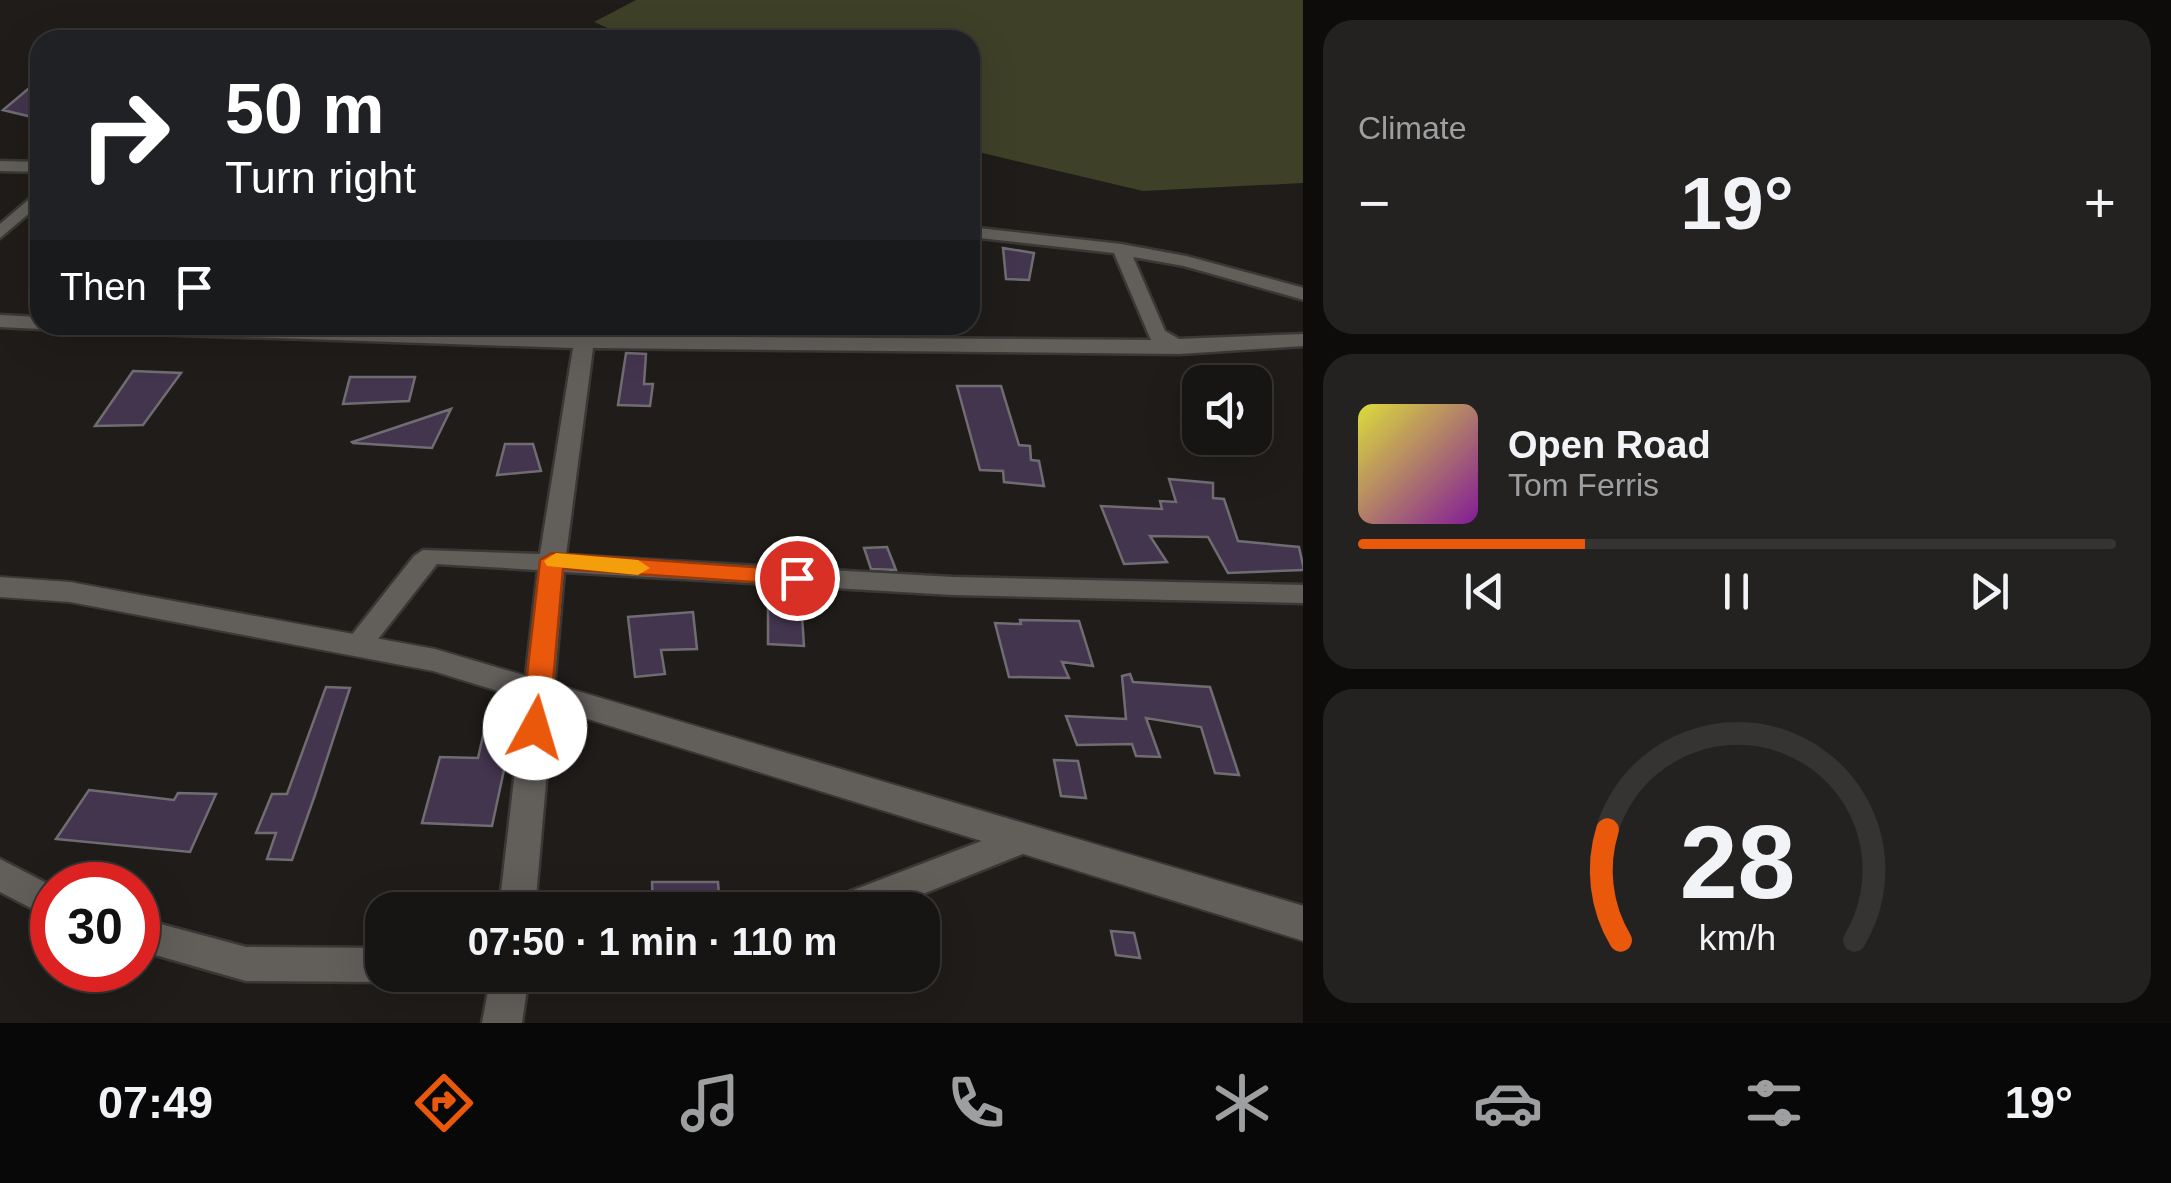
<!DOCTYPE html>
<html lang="en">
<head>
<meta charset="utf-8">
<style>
  :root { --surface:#171513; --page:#242221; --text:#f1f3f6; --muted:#9e9fa0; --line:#363433; --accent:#ea580c }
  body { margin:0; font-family:Arial,sans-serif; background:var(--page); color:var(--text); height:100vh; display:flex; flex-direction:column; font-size:38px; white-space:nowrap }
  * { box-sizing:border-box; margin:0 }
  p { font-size:32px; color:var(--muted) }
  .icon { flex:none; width:55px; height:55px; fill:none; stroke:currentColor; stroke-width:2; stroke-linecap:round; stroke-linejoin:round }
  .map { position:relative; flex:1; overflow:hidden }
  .side { display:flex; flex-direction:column; gap:20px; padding:20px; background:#0d0c0a; width:868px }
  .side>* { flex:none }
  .guide { position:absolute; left:30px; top:30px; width:950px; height:305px; border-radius:30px; box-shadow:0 10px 40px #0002,0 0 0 2px var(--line); background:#202124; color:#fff; overflow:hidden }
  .tools { position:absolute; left:1182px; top:365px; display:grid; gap:20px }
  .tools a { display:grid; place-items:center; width:90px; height:90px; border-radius:20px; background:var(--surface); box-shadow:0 10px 40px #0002,0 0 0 2px var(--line); font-size:50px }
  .speed { position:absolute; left:30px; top:862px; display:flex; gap:20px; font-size:50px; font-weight:700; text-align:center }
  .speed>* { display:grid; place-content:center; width:130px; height:130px; border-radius:50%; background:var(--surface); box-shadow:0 10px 40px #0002,0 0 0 2px var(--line); line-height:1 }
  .speed .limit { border:15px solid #d22; background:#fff; color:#111 }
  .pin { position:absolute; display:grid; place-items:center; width:85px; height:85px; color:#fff; margin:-42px; border:5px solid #fff; border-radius:50%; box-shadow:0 2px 10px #0007 }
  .me { position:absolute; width:110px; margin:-55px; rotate:6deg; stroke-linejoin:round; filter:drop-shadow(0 0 8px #0008) }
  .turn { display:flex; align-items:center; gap:35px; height:210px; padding:0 30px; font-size:45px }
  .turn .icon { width:130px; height:130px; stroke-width:2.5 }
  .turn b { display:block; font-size:70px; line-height:85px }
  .then { display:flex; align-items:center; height:95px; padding:0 30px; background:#0003; gap:20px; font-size:38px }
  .big { font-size:75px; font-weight:700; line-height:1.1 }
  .side .tile { flex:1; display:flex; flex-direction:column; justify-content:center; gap:15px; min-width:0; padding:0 35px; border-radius:30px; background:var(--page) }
  .side .dial { align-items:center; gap:0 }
  .dial svg { height:260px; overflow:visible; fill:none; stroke:var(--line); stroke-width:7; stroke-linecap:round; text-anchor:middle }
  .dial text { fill:var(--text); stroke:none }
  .song { display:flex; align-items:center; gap:30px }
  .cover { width:120px; height:120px; border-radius:15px; background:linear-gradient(135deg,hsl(60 70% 55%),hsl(290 70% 35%)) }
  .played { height:10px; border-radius:5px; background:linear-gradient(90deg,var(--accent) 30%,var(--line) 30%) }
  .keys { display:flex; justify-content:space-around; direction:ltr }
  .heat { display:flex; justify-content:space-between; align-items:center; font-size:55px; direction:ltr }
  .trip { position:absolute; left:365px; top:892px; width:575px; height:100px; border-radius:30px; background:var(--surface); box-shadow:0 10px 40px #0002,0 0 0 2px var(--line); font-weight:700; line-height:100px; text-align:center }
  .dock { display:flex; height:160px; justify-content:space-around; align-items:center; background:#090808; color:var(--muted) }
  .dock .icon { width:70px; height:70px }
  .dock .current { color:var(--accent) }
  .dock b { font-size:45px; color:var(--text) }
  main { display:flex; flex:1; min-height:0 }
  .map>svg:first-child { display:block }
  .green { fill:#3e4028 }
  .building { fill:#44354f; stroke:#6f6d71; stroke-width:2.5 }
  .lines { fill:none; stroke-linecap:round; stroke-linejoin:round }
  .minor-casing { stroke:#3a3836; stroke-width:5 }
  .secondary-casing { stroke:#3a3836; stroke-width:4 }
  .minor { fill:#625f5b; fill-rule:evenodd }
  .secondary { fill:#625f5b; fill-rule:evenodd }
  .route { fill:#ea580c; stroke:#983908; stroke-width:2.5 }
  .slow { fill:#f59e0b }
</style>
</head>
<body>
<main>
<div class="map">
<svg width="1304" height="1023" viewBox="0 0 1304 1023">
  <rect width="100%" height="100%" fill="#1f1c19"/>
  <path class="green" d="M636,0h667v183l-160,8 -173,-41v-110h-335l-41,-18z"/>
  <path class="building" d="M40,79v40l-37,-9z
    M1003,248l31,5 -5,27 -23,-1z
    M626,353l20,1 -2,30h9l-3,22 -32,-1z
    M133,371l48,2 -38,52 -48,1z
    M350,377h65l-6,24 -66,3z
    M957,386h44l18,59 11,1 1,14 8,1 5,25 -40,-4 -1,-11 -23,-1z
    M451,409l-19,39 -79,-5 -1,-1z
    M505,444h28l8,27 -44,4z
    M1169,479l44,4v15l11,1 14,42 61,6 5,23 -76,3 -20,-36 -58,-1 17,26 -43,2 -23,-58 61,3 -2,-8 16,1z
    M887,547l9,23 -25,-1 -7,-21z
    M768,599l33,1 3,46 -36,-2z
    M693,612l4,37 -36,1 4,24 -30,3 -7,-60z
    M1020,620l59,1 14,45 -31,-4 7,16 -60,-1 -14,-54 26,1z
    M1130,674l3,8 77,5 29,88 -24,-2 -14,-46 -55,-9 14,39 -24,-1 -4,-12 -55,1 -11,-29 60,3 -4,-43z
    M326,687l24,1 -35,107 -23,65 -25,-1 9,-26h-20l16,-39h15z
    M485,727l28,1 -21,98 -70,-3 18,-66 38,1z
    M1054,760l24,1 8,37 -25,-2z
    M89,790l85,10 4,-7 38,1 -26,58 -134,-13z
    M652,882h66l2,28h-67z
    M1111,931l23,2 6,25 -24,-3z"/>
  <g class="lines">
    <defs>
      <path id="minor" d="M0,161l40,1v10l-40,-1z
        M40,190v14l-40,34v-14z
        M970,227l151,17 65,12 118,32v12l-120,-34 -51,-9 32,74 14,8 125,-5v12l-125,8 -586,-6 -27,207 387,22 351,8v18l-351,-8 -389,-23 -29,338h-36l39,-340 -101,-6 -70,89h-20l-4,-7 71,-90 9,-6 117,4 33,-206 -508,-17 -10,-6 520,11 4,-11h14l2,11 556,4 -37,-87 -144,-16z
        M0,315l40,2v8h8l-8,4 -40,-2z
        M1023,825l12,4 5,10 -5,10 -152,61h-58l5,-11z
        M0,859l52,27v33l-52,-27z
        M138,918l108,29 136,1v27h14l-14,7 -136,-1 -108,-31z
        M491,975h38l-7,48h-40z"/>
      <path id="secondary" d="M0,577l70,5 365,67 869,257v35l-871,-270 -363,-69 -70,-5z"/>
    </defs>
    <use href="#minor" class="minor-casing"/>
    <use href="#secondary" class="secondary-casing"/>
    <use href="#minor" class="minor"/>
    <use href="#secondary" class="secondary"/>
  </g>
  <path class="route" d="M552,553l245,17 12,8 -12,7 -234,-16 -14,159 -4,8 -10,3 -10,-3 -4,-8 19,-168z"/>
  <path class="slow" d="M556,553l82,7 12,8 -12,7 -91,-9 -3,-5z"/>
</svg>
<div class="tools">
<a><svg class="icon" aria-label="sound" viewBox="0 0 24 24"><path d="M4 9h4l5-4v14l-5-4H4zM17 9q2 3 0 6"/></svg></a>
</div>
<div class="speed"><div class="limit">30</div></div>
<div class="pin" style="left:797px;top:578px;background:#d93025"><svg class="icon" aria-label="arrive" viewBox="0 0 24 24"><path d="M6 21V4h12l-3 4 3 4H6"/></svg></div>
<svg class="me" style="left:535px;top:728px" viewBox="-20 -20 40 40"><circle r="19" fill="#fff"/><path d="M0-13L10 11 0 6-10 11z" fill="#ea580c"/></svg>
<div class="trip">07:50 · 1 min · 110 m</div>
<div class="guide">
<div class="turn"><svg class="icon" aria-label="right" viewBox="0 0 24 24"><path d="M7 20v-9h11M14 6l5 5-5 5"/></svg><div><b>50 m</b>Turn right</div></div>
<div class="then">Then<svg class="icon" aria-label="arrive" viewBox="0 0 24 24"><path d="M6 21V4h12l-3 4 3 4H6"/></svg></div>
</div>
</div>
<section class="side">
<div class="tile"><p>Climate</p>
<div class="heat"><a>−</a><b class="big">19°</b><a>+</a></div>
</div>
<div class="tile">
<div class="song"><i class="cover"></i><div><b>Open Road</b><p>Tom Ferris</p></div></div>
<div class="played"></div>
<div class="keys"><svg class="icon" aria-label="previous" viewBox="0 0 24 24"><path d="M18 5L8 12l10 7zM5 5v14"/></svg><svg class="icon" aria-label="pause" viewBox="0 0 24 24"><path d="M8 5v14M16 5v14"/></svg><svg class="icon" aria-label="next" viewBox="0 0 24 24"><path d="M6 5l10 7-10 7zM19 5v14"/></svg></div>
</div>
<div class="tile dial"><svg viewBox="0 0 100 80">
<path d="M14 69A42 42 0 1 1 86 69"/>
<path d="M14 69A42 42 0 0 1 10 35" stroke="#ea580c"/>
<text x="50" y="56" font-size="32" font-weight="700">28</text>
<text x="50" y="72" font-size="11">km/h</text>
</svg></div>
</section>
</main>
<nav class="dock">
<b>07:49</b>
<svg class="icon current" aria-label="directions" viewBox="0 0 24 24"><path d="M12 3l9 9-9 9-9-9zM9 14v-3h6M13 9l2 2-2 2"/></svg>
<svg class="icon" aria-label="music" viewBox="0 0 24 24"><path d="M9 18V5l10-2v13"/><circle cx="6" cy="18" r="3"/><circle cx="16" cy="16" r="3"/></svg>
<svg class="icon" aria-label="phone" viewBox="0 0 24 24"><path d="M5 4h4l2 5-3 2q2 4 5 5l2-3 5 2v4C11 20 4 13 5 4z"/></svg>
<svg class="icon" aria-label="climate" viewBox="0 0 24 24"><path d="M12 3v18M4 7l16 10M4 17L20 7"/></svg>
<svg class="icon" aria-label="car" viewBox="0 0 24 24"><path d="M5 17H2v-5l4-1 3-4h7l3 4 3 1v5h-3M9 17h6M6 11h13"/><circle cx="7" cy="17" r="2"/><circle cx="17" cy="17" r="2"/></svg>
<svg class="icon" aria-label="filters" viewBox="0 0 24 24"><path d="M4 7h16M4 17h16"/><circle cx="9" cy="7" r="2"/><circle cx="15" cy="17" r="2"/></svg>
<b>19°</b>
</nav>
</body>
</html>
